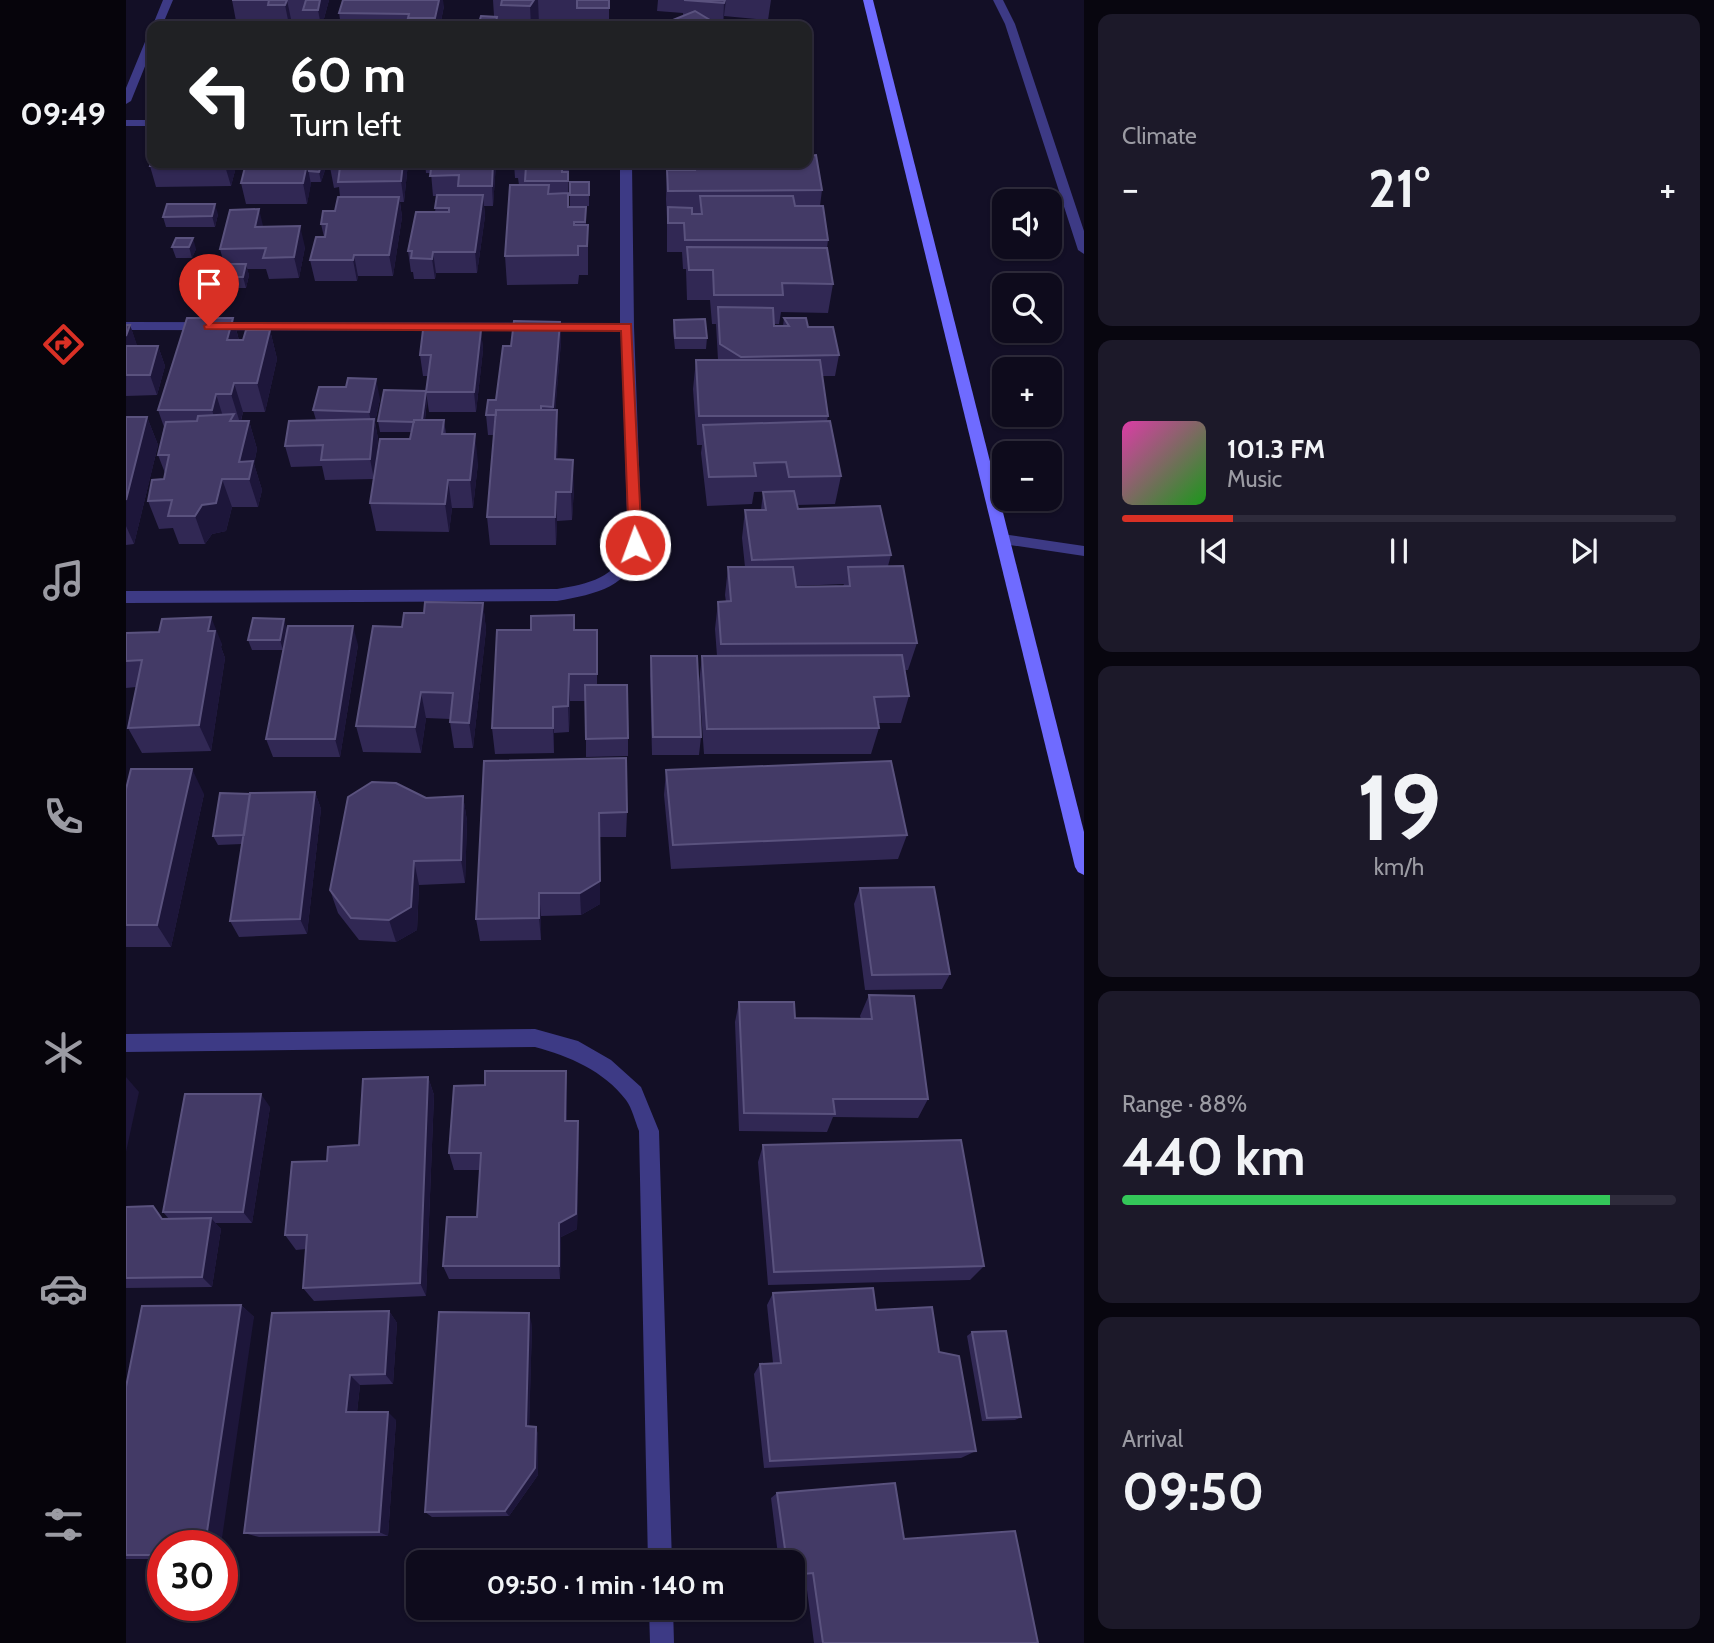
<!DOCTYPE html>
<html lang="en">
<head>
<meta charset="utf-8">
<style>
  :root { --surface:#0e0b1c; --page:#1c1929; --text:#f1f3f6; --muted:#9b9ba3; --line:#2e2b3b; --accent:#d93025 }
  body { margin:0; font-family:Cabin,sans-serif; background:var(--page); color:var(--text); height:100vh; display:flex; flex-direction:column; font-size:26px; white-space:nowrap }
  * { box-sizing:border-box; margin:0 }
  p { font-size:23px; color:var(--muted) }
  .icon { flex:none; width:38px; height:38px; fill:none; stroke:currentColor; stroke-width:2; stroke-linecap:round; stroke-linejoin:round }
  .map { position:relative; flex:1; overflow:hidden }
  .details { display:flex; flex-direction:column; gap:14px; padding:14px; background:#08060f; width:630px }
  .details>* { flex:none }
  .hud { position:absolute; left:21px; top:21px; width:665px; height:147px; border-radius:14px; box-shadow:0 2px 5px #0004,0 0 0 2px var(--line); background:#202124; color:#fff; overflow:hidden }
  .fabs { position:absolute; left:866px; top:189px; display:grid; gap:14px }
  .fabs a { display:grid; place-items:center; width:70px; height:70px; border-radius:14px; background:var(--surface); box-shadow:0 2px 5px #0004,0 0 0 2px var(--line); font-size:35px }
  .speed { position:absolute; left:21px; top:1530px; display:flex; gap:14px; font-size:35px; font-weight:700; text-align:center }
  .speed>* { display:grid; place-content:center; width:91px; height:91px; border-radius:50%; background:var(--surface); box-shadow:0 2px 5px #0004,0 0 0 2px var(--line); line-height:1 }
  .speed .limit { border:10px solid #d22; background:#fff; color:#111 }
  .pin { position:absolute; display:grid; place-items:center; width:60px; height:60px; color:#fff; margin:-72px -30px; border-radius:50% 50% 50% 0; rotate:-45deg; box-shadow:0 0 7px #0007 }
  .pin .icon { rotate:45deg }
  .me { position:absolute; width:77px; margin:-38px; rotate:358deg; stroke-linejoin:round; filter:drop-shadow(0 0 5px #0008) }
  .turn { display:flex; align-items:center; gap:24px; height:147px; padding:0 28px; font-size:32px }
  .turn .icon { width:91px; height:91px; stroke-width:2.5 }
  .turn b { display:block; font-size:49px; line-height:60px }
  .big { font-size:52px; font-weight:800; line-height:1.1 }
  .details .card { flex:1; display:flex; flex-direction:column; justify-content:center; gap:10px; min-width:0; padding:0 24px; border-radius:14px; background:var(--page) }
  .details .dial { align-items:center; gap:0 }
  .dial b { font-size:91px; line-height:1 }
  .song { display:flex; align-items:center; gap:21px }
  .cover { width:84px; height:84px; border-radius:10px; background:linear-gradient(135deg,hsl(320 70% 55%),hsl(120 70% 35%)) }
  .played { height:7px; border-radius:4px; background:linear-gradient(90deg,var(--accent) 20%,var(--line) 20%) }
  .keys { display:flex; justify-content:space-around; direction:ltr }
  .heat { display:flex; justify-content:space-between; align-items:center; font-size:38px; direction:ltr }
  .charge { height:10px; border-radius:5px; background:linear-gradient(90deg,#34c759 88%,var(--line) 0) }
  .trip { position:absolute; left:280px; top:1550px; width:399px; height:70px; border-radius:14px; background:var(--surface); box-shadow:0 2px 5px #0004,0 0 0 2px var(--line); font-weight:800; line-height:70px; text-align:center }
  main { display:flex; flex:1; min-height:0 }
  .dock { display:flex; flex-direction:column; width:126px; justify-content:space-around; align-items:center; background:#06040b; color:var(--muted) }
  .dock .icon { width:49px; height:49px }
  .dock .active { color:var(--accent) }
  .dock b { font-size:32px; color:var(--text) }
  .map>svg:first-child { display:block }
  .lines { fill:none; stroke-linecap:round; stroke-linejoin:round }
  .minor { fill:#3d3a85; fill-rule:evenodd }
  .secondary { fill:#6f6bff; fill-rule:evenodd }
  .wall { fill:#312854; fill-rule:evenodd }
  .shaded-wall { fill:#1d163a }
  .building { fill:#433a66; stroke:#5a527e; stroke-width:2 }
  .route { fill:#d93025; stroke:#8d1f18; stroke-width:2 }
</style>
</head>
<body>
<main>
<nav class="dock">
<b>09:49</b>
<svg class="icon active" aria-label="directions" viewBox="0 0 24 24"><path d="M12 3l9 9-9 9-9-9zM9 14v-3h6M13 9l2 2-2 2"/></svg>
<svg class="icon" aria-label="music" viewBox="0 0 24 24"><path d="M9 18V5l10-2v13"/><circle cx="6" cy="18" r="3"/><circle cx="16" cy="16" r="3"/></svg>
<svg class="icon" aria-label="phone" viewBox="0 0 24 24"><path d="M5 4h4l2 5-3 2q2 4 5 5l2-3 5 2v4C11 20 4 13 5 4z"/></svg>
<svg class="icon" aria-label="climate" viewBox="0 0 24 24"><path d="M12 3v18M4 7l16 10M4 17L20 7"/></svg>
<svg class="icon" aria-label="car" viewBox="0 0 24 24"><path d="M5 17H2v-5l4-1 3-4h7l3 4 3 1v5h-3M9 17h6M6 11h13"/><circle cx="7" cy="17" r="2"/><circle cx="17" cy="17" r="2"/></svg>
<svg class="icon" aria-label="filters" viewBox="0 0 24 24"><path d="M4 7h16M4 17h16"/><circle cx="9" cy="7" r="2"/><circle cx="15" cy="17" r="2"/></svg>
</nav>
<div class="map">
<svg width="958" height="1643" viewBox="0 0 958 1643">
  <rect width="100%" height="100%" fill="#130f26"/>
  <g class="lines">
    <path class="minor" d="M37,0h10l-11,26 -10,1z
      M867,0h10l12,24 69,207v23l-6,-4 -73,-226z
      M26,34v15l-21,52 -5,3v-16l21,-51z
      M0,120h26v6h-26z
      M494,163h12l2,164 8,218c-12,42 -45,49 -85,56l-431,2v-12l431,-2c31,-5 60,-11 71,-44l-7,-214 -495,-1v-8l494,1z
      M876,534l82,12v10l-87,-13 -2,-4 2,-4z
      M409,1029l43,12 33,19 30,27 18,44 13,432h-24l-9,-432c-4,-10 -7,-23 -13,-31 -22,-29 -57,-44 -91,-53l-409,5v-18z
      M523,1608h24l1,35h-24z"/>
    <path class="secondary" d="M737,0h10l211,832v43l-6,-3 -3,-5z"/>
  </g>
  <path class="wall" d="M106,0h97l-7,26h-16l-1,-7h-14l-2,6h-17l-1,-5 -35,1z
    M367,0h116v26h-67l11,-2h-14l-2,2h-35v-2h-4v2h-20l16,-10z
    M532,0h113l-3,20 -44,-4 -1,7 -40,-7v-3l-26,-2z
    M318,6l-4,20h-99l-2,-13z
    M26,163h85l-6,23 -75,1 -6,-21z
    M120,163h77l2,7 -4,12h-10l-4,22h-61l-5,-21z
    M205,163h77l-4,39h-4l2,15 -9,59h-35l-1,5h-42l-5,-21 14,-23 -3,-13 14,-13 5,-14 -1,-10 -5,1 -4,-21z
    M299,163h71l-3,43h-9l1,10 -8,57h-41l-1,6h-21l-1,-7h-2l-3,-21 27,-39 2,-16h-4l-2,-23h-5z
    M388,163h55l-1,44h18v18h2v50h-9l-1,9 -71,1 -2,-29 14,-71 -1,-7h-3z
    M567,163h114l15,27 -2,16 8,34 -1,8 6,36 -5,29 -47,-1 -2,12h-5v2h9l1,-8 24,9 31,28 -4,21h-13l6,40 -1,5 14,55 -6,28 -38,1 1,4 93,46 -3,11 29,77 -9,27h-3l4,26 -8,27h-23l1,5 -8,26h-167l-5,-71 3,-27h15l-2,-27 3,-27h8l-1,-7 3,-28h17l-3,-29 3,-28h16l2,-18 19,-1 -28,1 -2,12 -45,2 -6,-53 1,-8h-5l-4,-56 3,-29h22l-2,-36h-4l-2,-24h-23l-1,-31h-3l-1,-17h-15v-32l-1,-21 1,-29h26zM718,584l-1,2h-47z
    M444,182l19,13v11h-19z
    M92,214l-3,13h-49l-3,-10z
    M138,227l41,20 -6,31 -30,1 -3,-10h-19l2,6 -3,13h-24l-3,-11 5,-13 -4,-15z
    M50,238l20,11 -4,9h-16l-4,-11z
    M107,318l6,22h4l27,-10 7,29 -12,53h-22l-2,9h8l8,28 -3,15 8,26 -4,17h-26l-6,24 -14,3 -7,10h-26l-6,-16 -14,1 -11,-28 16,-22 1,-6 -7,-18 6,-28 -6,-17z
    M548,320l33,18 -1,11h-31l-2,-19z
    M434,322l1,20 -6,68 3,29 -1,20 17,29 -2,32 -15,1 -1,24h-66l-3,-28 7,-82h-6l-2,-20 10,-15 15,-54z
    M0,325h4l7,21h21l7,20 -8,29 -31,1v1z
    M355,330l2,20 -7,62h-47l-3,-20 3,-16h-6l-3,-21z
    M254,399l-5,23 3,17 -4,37 36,-37 2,-7h-32l-2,-11 49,-20 -2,19h19l2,14 32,29 -5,45h-21l-3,24 -73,-1 -6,-28 4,-24 -49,1 -3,-14 -31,1 -6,-21 31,-26 -3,-10z
    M0,417h21l11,28 -24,99 -8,1z
    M357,603l3,27 -13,118h-19l-4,-26v-3l-24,-1 -5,35 -58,-1 -7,-26 46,-99z
    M158,619l-1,31h-31l-4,-10z
    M449,630h22v55l31,53v18l-42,1v-56h-16l-1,31 -15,1v20l-59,1 -3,-26z
    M0,633l96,11 -1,3 4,11 -14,93 -69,2 -14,-25 8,-41 -10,1z
    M232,645l-18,112h-67l-7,-18z
    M525,656l50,81 -2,18h-47l-2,-80z
    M358,761l143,51 -1,25h-27l1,67 -19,11 -40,1v24l-61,1 -4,-22z
    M540,770l241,65 -9,24 -227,10 -7,-74z
    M0,789l78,5 -33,153h-45z
    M189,792l6,17 -14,125 -68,3 -9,-16 12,-77 -24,1 -5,-9 37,-42z
    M337,796l4,25 -2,62 -46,2 -2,45 -21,12 -37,-2 -21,-27 -8,-23 96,-92z
    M734,888l90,86 -8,15 -77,1 -11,-86z
    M743,995l59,104 -10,19 -85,-1 -6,15 -88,-1 -4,-109 4,-20 56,16 66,1 -1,-3z
    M440,1071l1,19v31l12,18 -2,90 -16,8 -1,42h-111l-6,-13 34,-49 3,-47h-26l-5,-17 36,-68z
    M302,1077l6,18 -8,201 -112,5 -11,-13 3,-39 -10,1 -11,-15 42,-74 32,-16z
    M144,1107l-18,116h-37l6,6 -9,58 -86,1v-81l39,12h4l-6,-7z
    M637,1145l221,121 -14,14 -202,5 -10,-123z
    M647,1293l103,17 63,42 37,99 -15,7 -197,10 -10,-94 6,-10 13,-1 -6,-58z
    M115,1305l13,12 -91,228v14h-37v-172z
    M263,1311l8,12 -4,61 -33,1 -3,27 39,8 -8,116 -129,1 -15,-4z
    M406,1325l-3,101 7,1 2,8v40l-29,41 -77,1 -7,-5z
    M846,1332l49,85 -6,3 -33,1 -15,-85z
    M651,1493l127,46 134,104h-224l-9,-68 -12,2v-14h-14l-8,-65z"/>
  <path class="shaded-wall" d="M161,0l4,19 -2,6 -4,-20z
    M194,0h9l-7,26h-1l-3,-16z
    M313,0h4l1,6 -4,20h-4l-1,-8z
    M408,0h4l1,24 -2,2h-6l-1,-20z
    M600,0l-2,16 -1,7 1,-20z
    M100,163h11l-6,23 -6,-20z
    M196,163h1l2,7 -4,12 -2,-10z
    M277,163h5l-4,39 -3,-21z
    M367,163h3l-3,43 -1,-20z
    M181,164l4,20 -4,20 -4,-21z
    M357,195l2,21 -8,57 -2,-21z
    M273,197l3,20 -9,59 -4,-21z
    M89,204l3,10 -3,13 -3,-11z
    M133,209l5,21 -9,-3z
    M174,226l5,21 -6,31 -5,-21z
    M67,238l3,11 -4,9 -3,-11z
    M307,252l3,21 -1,6 -3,-20z
    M228,255l4,21 -1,5 -4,-21z
    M120,264l3,11 -3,13 -3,-11z
    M107,318l8,30 -14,-8z
    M434,322l1,20 -7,85 -1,-20z
    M4,325l7,20 -6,22 -5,-13v-18z
    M144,330l7,29 -12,53 -8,-29z
    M355,330l2,20 -7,62 -2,-20z
    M32,346l7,20 -8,29 -7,-20z
    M250,379l4,20 -5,23 3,17 -4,40 -4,-20 3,-27 -4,-20z
    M108,383l9,29 -3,11 -9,-29z
    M300,391l1,10 -4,32 -1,-11z
    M90,394l9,29 -4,16 -9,-29z
    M431,410l1,29 -2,49 -1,-29z
    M21,417l11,28 -24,99 -8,-18v-26z
    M123,421l8,28 -3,15 8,26 -4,17 -9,-28 -10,-17z
    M349,434l3,29 -5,45 -3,-28z
    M447,460l1,28 -2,32 -1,-28z
    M96,479l10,28 -6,24 -14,3 -7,10 -10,-28z
    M322,480l4,28 -3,24 -4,-28z
    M430,492l1,29 -1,24 -1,-28z
    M357,603l3,27 -13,118 -4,-25z
    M85,617l11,27 -1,3 4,11 -14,93 -12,-26 9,-94z
    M158,619l3,10 -4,21 -3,-10z
    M227,626l5,19 -18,112 -5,-18z
    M443,674l1,27 -1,31 -1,-26z
    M295,692l5,26 -5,35 -6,-26z
    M427,707l1,26v20l-1,-25z
    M66,769l12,25 -33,153 -14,-22z
    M189,792l6,17 -14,125 -7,-15z
    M337,796l4,25 -2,62 -4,-23z
    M288,861l5,24 -2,45 -21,12 -7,-22z
    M474,881v23l-19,11 -1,-22z
    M413,893l2,23v24l-2,-22z
    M440,1071l1,19 -1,49 -1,-18z
    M0,1077l13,15 -13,60z
    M302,1077l6,18 -8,201 -6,-13z
    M135,1094l9,13 -18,116 -9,-11z
    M452,1121l1,18 -2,90 -16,8 -1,42 -1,-13v-43z
    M85,1218l10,11 -9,58 -10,-10z
    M115,1305l13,12 -33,228h-16z
    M263,1311l8,12 -4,61 -8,-10z
    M403,1313l3,12 -3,109 -3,-8z
    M224,1375l10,10 -4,36 -10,-9z
    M262,1412l8,8 -8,116 -9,-4z
    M410,1427l2,8v40l-29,41 -4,-5z"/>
  <path class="building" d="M106,0h55l-2,5h-17l1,-5z
    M180,0h14l-2,10h-15z
    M217,0h96l-4,18h-27l1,-4 -70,-1z
    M376,0h32l-4,6 -29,-1z
    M451,0h32v8h-32z
    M558,0h41l-1,3z
    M569,11l25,15h-62z
    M355,16l16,1 -2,9h-17z
    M470,23v3h-54v-1z
    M252,25h35l-35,1z
    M690,155l6,35 -154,1 -1,-21h28l-1,-7h113v-7z
    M26,159v4h74l-1,3h-75z
    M120,163h48v1h13l-4,19h-62z
    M180,163h16l-3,9 -10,-1z
    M205,163h72l-2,18 -63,1 2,-15h-10z
    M306,163h61l-1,23h-34l1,-11 -29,1z
    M392,163h51v1h-7v8h6v9h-43l1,-15h-9z
    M444,182h19v13h-19z
    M384,185h39l-1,9 20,-1v14h18l-1,15h-11v3h14l-1,21h-9v9l-73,1z
    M311,195h46l-8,57h-42l-1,7 -21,-1 1,-7h-4l8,-39h33v-4h-14z
    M574,196h93l2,10h28l5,34h-143l-1,-17h-16v-16l24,1v6h10z
    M212,197h61l-10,58h-35l-1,5h-43l6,-23h9l2,-13h-6l2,-13h12z
    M41,204h48l-3,12 -49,1z
    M133,209l-4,18 45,-1 -6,31 -31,1 3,-10 -46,1 10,-39z
    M50,238h17l-4,9h-17z
    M561,247l140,1 6,36 -51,-1 1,12h-69l-1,-25h-24z
    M96,264h24l-3,13h-24z
    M592,307l55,1 1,18h15l-5,-8h22l2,9h25l6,28 -98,2 -21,-13z
    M61,318h46l-6,22h16l3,-10h24l-13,53h-23l-3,11h-15l-4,16h-54z
    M579,319l2,19h-32l-1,-18z
    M388,321l46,1 -7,85 -12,-1v4h-45v5h-10l2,-15h8l7,-54h8z
    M0,325h4l-4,11z
    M297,330h58l-7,62h-48l5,-37h-11z
    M0,346h32l-8,29h-24z
    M570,360h124l8,56h-129z
    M222,378l28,1 -7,33 -56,-2 6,-23h27z
    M258,390l42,1 -4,29h-8v2l-36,-1z
    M370,410h61l-2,49 18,1 -2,32h-15l-1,25h-68z
    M108,414l-4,7h19l-10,41 14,-1 -4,18h-27l-6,24 -14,2 -7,11h-27l4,-16 -24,1 4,-21 12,-1 5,-24h-11l8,-33 31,-1 1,-5z
    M0,417h21l-21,83z
    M248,419l-4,40 -49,1 2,-15 -38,1 4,-25z
    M288,420h30l-2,14h33l-5,46h-22l-3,24 -75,-1 10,-64h30z
    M704,421l11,55 -52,1 -3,-15 -32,1 2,13 -47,1 -6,-52z
    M668,491l4,18 82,-3 11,49 -139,5 -7,-50h21l-3,-18z
    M777,566l14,77 -196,1 -3,-42 13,-1 -3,-34h65l3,20 54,-1 -2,-19z
    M299,602l58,1 -14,120 -19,-1 3,-29 -32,-1 -6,35 -59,-1 17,-100 29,1 2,-14h20z
    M448,615v15h23v44h-28l-1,32 -15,1v21h-61l5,-98h34v-14z
    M85,617l-3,14h7l-16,94 -71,3 14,-68 -16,1v-28l33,-1 3,-13z
    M127,618l31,1 -4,21h-32z
    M162,626h65l-18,113h-69z
    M776,655l7,41 -35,1 5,31 -172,1 -5,-73z
    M525,656h46l4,81h-48z
    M459,685h42l1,53 -42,1z
    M500,758l1,54 -28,1 1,68 -20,12h-41v25l-63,1 8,-158z
    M765,761l16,74 -234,10 -7,-75z
    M5,769h61l-35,156h-31v-136z
    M246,782l24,1 30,15 37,-2 -2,64 -47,1 -3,46 -22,13 -38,-2 -21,-28 18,-93z
    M189,792l-15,127 -70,2 20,-128z
    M94,793l30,1 -6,41 -31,1z
    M808,887l16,87 -78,1 -12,-87z
    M743,995l45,1 14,103h-95l2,15 -91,-1 -5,-111h55l1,16 77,1z
    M359,1071h81l-1,50h13l-2,93 -17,9v43h-116l4,-49h30l4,-64h-32l5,-67 31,-1z
    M302,1077l-8,206 -117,5 4,-53h-22l7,-73 35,-1 1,-14 31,-2 4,-66z
    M59,1094h76l-18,118h-80z
    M835,1140l23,126 -210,6 -11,-127z
    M27,1206l9,13 49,-1 -9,59 -76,1v-71z
    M747,1288l3,22 56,-3 7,45 20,4 17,95 -206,10 -10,-97 21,-1 -8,-70z
    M115,1305l-36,240h-42v10h-37v-168l16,-81z
    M263,1311l-4,63 -35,1 -4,37h42l-9,120 -135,1 28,-220z
    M313,1312l90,1 -3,113 10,1 -1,41 -30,43 -80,1z
    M880,1331l15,86 -34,1 -15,-86z
    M769,1483l9,56 111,-8 23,112h-215l-10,-70 -20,2v-12h-6l-10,-70z"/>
  <path class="route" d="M83,323l422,1 11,221 -7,5 -6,-5 -8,-214 -416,-2 -1,-3z"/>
</svg>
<div class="fabs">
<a><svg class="icon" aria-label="sound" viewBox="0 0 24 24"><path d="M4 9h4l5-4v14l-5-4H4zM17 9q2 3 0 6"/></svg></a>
<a><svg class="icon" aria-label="search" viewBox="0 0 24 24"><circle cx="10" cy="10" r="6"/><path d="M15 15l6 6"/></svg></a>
<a>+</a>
<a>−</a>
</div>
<div class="speed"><div class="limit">30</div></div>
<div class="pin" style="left:83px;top:326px;background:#d93025"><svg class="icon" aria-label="arrive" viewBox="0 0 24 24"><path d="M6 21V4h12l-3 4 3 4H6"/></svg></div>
<svg class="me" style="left:509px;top:545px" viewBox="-20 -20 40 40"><circle r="17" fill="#d93025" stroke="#fff" stroke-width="3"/><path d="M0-11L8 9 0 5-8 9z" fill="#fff"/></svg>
<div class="trip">09:50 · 1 min · 140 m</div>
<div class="hud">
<div class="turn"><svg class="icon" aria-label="left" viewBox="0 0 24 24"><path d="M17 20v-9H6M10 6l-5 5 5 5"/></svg><div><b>60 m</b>Turn left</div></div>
</div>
</div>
<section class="details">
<div class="card"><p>Climate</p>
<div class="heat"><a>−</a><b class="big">21°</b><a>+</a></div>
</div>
<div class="card">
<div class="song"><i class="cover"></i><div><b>101.3 FM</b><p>Music</p></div></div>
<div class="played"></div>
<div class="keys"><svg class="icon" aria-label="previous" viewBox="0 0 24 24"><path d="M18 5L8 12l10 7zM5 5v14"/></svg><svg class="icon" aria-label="pause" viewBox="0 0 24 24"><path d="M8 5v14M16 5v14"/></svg><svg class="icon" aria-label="next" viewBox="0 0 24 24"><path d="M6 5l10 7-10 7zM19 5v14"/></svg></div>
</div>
<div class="card dial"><b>19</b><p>km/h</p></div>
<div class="card"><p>Range · 88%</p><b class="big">440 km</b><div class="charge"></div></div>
<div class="card"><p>Arrival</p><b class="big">09:50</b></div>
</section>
</main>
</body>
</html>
